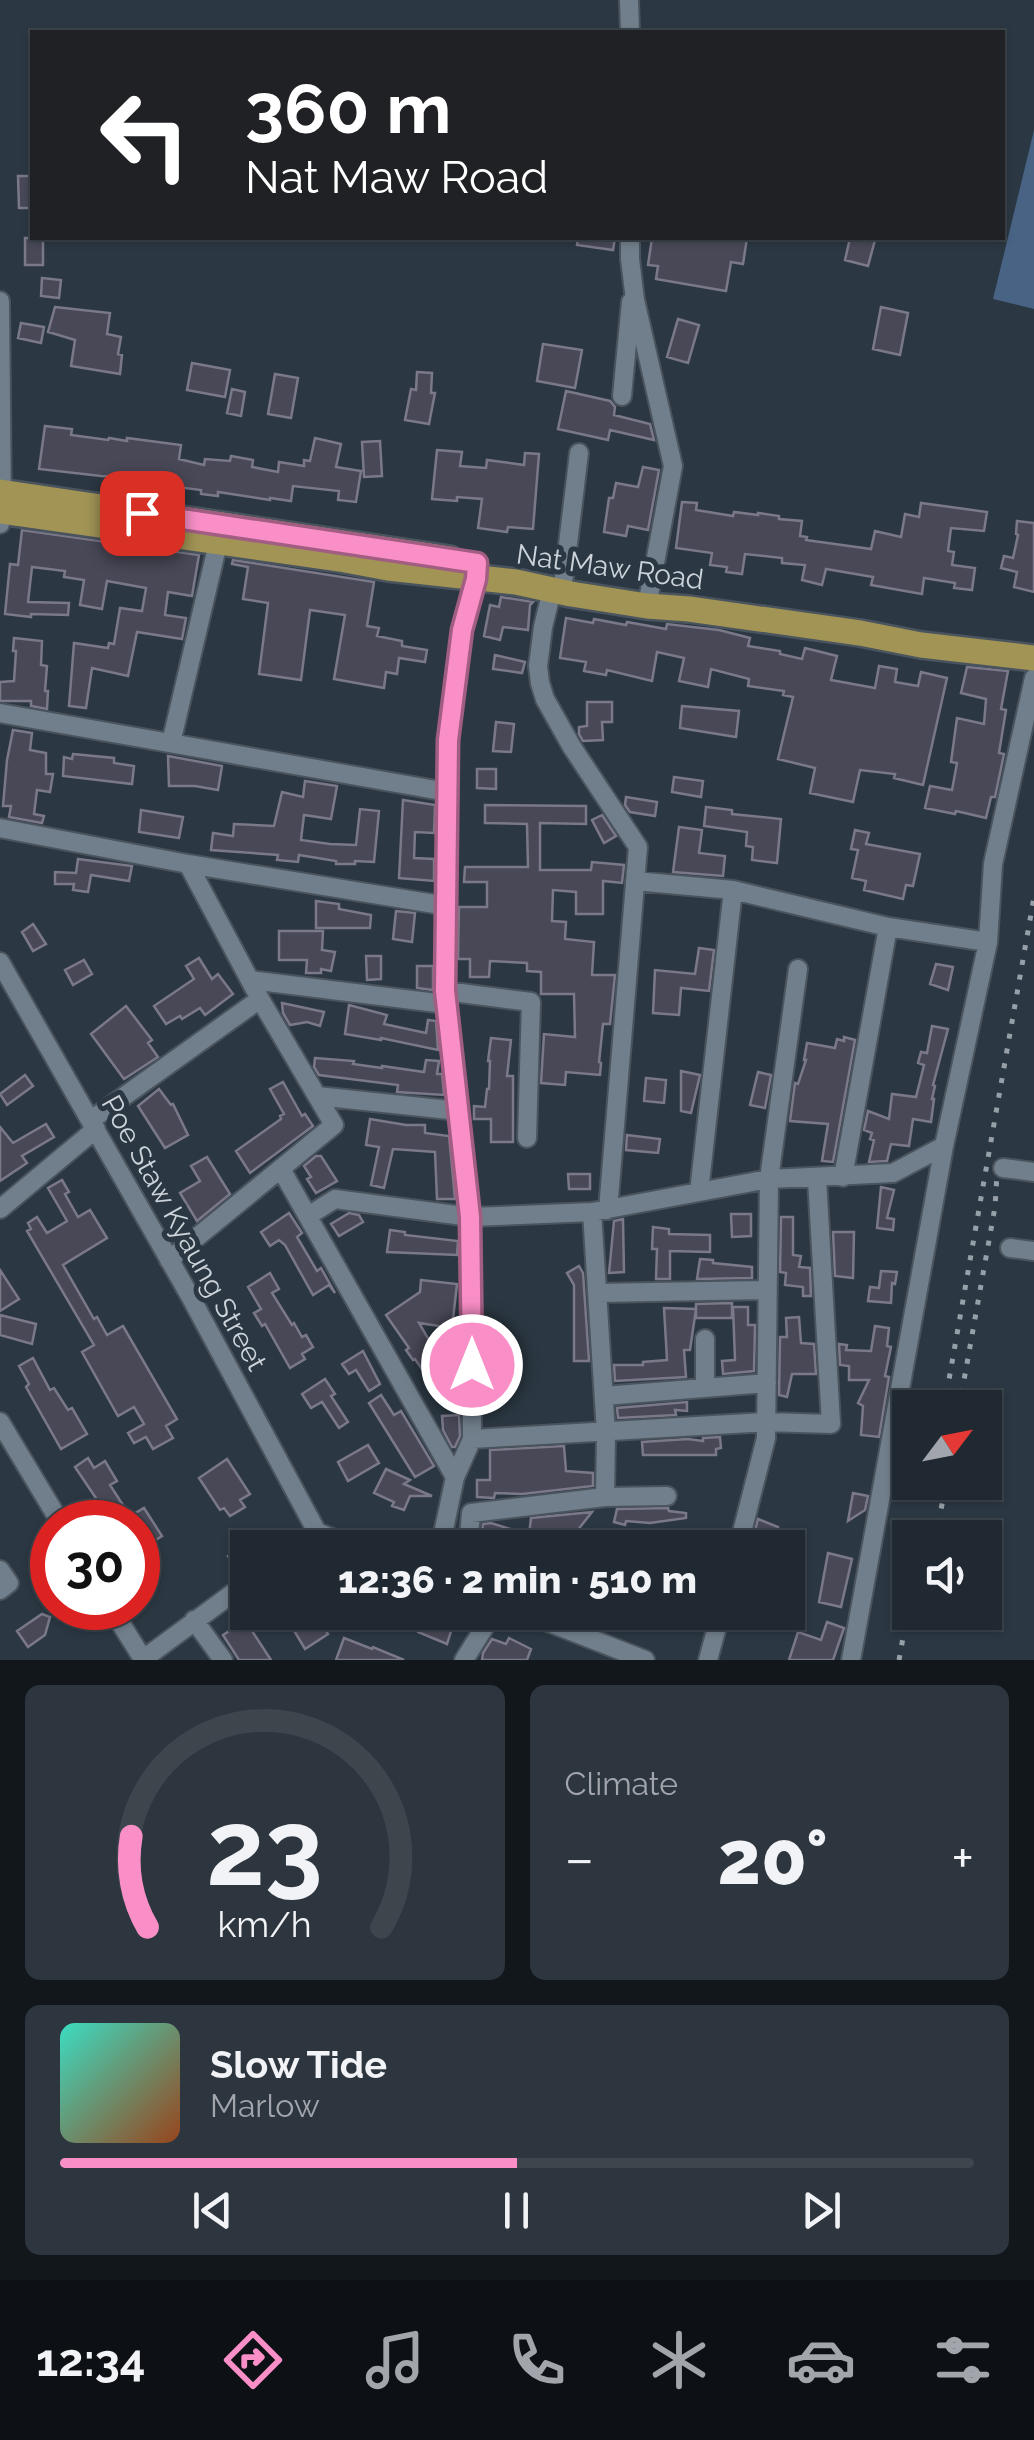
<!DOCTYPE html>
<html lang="en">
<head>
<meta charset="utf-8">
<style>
  :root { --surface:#202932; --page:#2d353e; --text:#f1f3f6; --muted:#a2a6ac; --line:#3d454d; --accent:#fa8fc8 }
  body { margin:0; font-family:Raleway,sans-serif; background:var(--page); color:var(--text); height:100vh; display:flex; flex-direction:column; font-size:38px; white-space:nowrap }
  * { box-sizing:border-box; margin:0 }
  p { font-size:32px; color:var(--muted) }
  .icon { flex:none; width:55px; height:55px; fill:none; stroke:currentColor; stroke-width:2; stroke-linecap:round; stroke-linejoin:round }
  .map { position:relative; height:1660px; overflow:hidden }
  .details { display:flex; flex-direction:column; gap:25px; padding:25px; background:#12171c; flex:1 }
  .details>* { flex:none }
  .top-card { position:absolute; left:30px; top:30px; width:975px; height:210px; border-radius:0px; box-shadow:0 2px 8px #0004,0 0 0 2px var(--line); background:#202124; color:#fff; overflow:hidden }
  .needle { width:65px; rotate:58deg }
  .tools { position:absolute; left:892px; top:1390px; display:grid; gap:20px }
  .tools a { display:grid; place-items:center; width:110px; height:110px; border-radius:0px; background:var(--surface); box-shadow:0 2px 8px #0004,0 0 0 2px var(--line); font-size:50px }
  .speed { position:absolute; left:30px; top:1500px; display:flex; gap:20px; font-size:50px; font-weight:700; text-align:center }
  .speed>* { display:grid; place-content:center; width:130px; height:130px; border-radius:50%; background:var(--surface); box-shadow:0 2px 8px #0004,0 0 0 2px var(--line); line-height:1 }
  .speed .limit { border:15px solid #d22; background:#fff; color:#111 }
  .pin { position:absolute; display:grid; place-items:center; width:85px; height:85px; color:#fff; margin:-42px; border-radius:20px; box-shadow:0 5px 15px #0006 }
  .me { position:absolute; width:110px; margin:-55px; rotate:0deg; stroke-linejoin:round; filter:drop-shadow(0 0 8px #0008) }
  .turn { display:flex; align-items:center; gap:35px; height:210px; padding:0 50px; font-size:45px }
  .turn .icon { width:130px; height:130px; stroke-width:2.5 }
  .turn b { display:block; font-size:70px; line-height:85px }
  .big { font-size:75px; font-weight:800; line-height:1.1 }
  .details .tile { flex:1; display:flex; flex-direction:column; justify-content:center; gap:15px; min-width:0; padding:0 35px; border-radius:15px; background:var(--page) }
  .details .dial { align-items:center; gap:0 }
  .dial svg { height:260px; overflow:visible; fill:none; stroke:var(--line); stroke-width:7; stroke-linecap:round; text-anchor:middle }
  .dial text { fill:var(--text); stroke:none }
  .song { display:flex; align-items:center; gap:30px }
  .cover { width:120px; height:120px; border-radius:15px; background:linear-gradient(135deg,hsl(170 70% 55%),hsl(20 70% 35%)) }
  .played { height:10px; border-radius:5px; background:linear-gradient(90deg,var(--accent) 50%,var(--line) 50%) }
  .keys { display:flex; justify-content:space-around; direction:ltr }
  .heat { display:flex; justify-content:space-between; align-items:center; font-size:55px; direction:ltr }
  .details .tiles { flex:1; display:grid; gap:25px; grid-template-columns:1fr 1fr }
  .tile:last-child { grid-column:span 2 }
  .trip { position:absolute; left:230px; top:1530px; width:575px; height:100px; border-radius:0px; background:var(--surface); box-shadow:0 2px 8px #0004,0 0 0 2px var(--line); font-weight:800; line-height:100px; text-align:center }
  .tabs { display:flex; height:160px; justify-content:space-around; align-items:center; background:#0d1014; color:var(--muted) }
  .tabs .icon { width:70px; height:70px }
  .tabs .current { color:var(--accent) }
  .tabs b { font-size:45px; color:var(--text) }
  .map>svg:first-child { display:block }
  .water { fill:#486384 }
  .building { fill:#494857; stroke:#7a7889; stroke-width:2.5 }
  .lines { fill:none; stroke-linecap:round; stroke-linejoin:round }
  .street-casing { stroke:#4a545e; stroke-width:22 }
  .primary-casing { stroke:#4a545e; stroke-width:30 }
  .street { stroke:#717f8c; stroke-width:18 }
  .primary { stroke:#a29455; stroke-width:25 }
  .rail { stroke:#97a0a8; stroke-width:5; stroke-dasharray:5 10; stroke-linecap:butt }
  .route-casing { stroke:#a25d82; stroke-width:25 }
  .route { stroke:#fa8fc8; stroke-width:18 }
  .labels { text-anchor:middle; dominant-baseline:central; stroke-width:10; stroke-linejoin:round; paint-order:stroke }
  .street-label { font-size:28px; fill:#ccd3da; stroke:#2b3742 }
</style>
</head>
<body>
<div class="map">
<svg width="1034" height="1660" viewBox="0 0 1034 1660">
  <rect width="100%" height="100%" fill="#2b3742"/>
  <path class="water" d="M1034,130v179l-41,-10z"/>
  <path class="building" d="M18,176h14v32h-13z
    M25,238h18v27h-18z
    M578,238h37l-2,12 -36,-5z
    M652,238h95l-4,26 -12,-2 -5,29 -70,-12 2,-13 -10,-1z
    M850,238l25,2 -7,26 -23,-6z
    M42,278l19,2 -2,18 -18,-2z
    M55,307l55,6 -3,21 14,3 -3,17 4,1 -2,19 -49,-8 4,-26 -27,-8z
    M881,307l27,6 -8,42 -27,-6z
    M678,319l21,6 -11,38 -21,-6z
    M21,323l23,4 -3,16 -23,-5z
    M543,344l39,6 -7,38 -38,-7z
    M192,363l38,7 -5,27 -38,-7z
    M417,372l15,1 -1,20h4l-6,31 -24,-4 6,-31 5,1z
    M275,374l23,4 -7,40 -23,-4z
    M232,389l13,3 -4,24 -14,-3z
    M566,391l44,10 5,6 -1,8 36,9 4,16 -44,-10 -2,10 -50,-11z
    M45,426l27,3 -1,6 37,5 1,-2 18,3v-3l54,7 -2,14 25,6 1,-6 25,2 1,-5 22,4 -1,7 26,5 1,-10 25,4v-6l6,1 5,-23 26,6 -5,23 25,4 -5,31 -18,-2 1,-9 -46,-5 -2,15 -21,-3v2l-52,-8v4l-17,-2v-4l-55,-7v-4l-27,-4 -1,2 -17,-1 -62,-7z
    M380,441l2,35 -18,1 -2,-35z
    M437,450l25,2 -2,14 26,2 1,-8 37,5 1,-12 14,1 -6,75 -25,-2 -1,5 -29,-4 4,-29 -25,-2v4l-25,-2z
    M643,467l16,3 -11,60 -20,-4 -2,10 -22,-4 5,-34h4l3,-15 22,4z
    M682,502l15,1 -1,7 37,6 1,-4 24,3v-2l21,3v3l23,2 -2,15 7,1 -1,3 65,9 4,-18 26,6 4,-23 14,3 2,-14 66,9 -3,19 -33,-3 -3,23 6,1 -2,13 23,3 -3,22 -18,-2 1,-5 -31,-5 -2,16 -51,-9 2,-8 -47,-8 -4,16 -20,-5 3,-15 -23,-2v-5l-37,-4 -3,20 -16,-2 1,-5 -17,-2 2,-12 -36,-5z
    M1017,521l17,2v69l-20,-5 3,-15 -16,-4 3,-12 9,2 5,-23 -2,-1z
    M22,530l177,25 -7,41 -24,-4 -3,23 21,3 -4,21 -45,-7 -9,44 -36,-8 -6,40 -17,-2 5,-63 34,5 1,-5 5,1 6,-36 22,3 4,-23 -39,-7 -5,28 -22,-4 4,-25 -20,-3 1,-6 -33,-4 -4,35 41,1 -1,12 -37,-1v3l-26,-3 5,-50 8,1z
    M233,560l141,22 -7,44 12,2 -2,8 25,5v5l25,4 -2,12 -26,-4 -2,16 -11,-2 -2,16 -50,-9 11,-64 -35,-5 -9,70 -42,-6 9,-71 -25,-4 5,-32 -16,-3z
    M501,597l32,5 -3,3 -2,25 -25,-3 -3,13 -16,-4 6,-31 9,2z
    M566,618l27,5 1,-4 32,6 1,-3 39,7 1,-5 52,6 31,8 -2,8 32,5v3l22,5 3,-11 32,8 -6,24 44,8 4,-22 18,3 -2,13 23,4 3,-14 26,6 -24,107 -29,-7 1,-4 -35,-4 -7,32 -43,-9 5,-25 -37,-9 15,-62 -10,-2 1,-4 -36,-5 1,-7 -38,-10 -3,18 -29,-6 5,-23 -27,-6 -5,29 -45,-11 -1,5 -22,-4 2,-9 -26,-4z
    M14,638l28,3 -1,24 6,1 -2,25h3l-1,18 -16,-3v-5h-31v-19l14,-1 2,-30h-3z
    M495,655l30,7 -3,11 -29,-4z
    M967,667l41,4 -7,38 5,1 -7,43 5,1 -9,43h-4l-5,21 -30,-7 -1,3 -30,-6 5,-22 22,4 5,-27 -6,-1 6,-44 27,6 2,-25 -25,-6z
    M587,702h25v20h-10l1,18 -20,1 -4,-7v-7l8,-1z
    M682,706l57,5 -3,26 -56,-9z
    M496,722l18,2 -3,28 -18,-1z
    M13,730l19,3 -2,17 16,3v21h7l-3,18 -13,-2 -3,24 10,2 -2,7 -33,-6 2,-11h-8l4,-46z
    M73,754l41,4v5l20,3 -2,18 -69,-8 1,-19 8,2z
    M168,756l54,10 -4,24 -23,-4h-26z
    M477,769h19v20l-19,-1z
    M674,777l29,4 -2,16 -29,-5z
    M305,781l32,5 -6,33 -27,-4 -3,25 29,4 26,1 4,-36 19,2 -5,51 -19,-1v3h-19v-3l-37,-6 -1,7 -21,-2 1,-5 -67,-5 2,-17 20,3 1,-12 40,2 8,-34 21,5z
    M626,797l31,5 -2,14 -25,-4 -5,-7z
    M403,800l32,5 -1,28 -19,-1 -1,26 20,1v22l-35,-3z
    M485,805l101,1v18l-46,-1v47h51l1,-8 32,3 -2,18 -19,-2v33h-27v-22l-23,-2 -1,31 14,1 -1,17 29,3 -2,33h23l-5,49h-7l-4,38 2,1 -1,12 -34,-3 -1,13 -24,-2 3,-49 31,3 -1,-43h-33v-22l-14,-1v-8l-37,-2 -1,16h-19v-18h-12l1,-52h28v-25h-23l1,-15h63l-1,-43 -42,-1z
    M706,807l26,3v4l49,5 -4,44 -25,-3 1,-13 -7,-1 1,-14 -43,-6z
    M141,810l42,7 -4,21 -40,-6z
    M602,815l14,21 -12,7 -12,-23z
    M679,827l23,3 -3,23 26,3 -2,20 -50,-4z
    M855,830l14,3 -3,11 54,10 -7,32 -7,-1 -3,14 -39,-9 2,-9 -14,-3 6,-28 -7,-1z
    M78,859l54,7 -3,15 -38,-6 -3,17 -15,-2 1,-6h-19v-12l21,1z
    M316,901l23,3v5l32,6 -1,13h-54z
    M396,911l19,2 -3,29 -19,-3z
    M33,924l13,20 -13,7 -11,-19z
    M279,931h44l-1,19 13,2 -4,19 -10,-2v4h-15l1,-13h-28z
    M699,948l15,2 -5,41 -28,-3 -2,27 -26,-2 2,-43 40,4z
    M366,956h15v23l-14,1z
    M199,958l13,21 6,-5 15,20 -28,21 -5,-7 -18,11 -2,-3 -14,8 -12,-18 40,-27 -8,-13z
    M84,960l8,14 -19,11 -8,-15z
    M936,964l17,3 -5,23 -18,-6z
    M417,966h16v24l-16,-2z
    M282,1003l42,9 -4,14 -13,-4 -17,3 -7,-12z
    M349,1005l38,10 -3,9 42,9 2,-13 8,1 2,29 -57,-12v2l-36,-6z
    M126,1006l26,34 -4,3 10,14 -34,22 -33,-45z
    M932,1026l16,3 -15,56 2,1 -3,13h2l-3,23 -18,-3 -4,27 -18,-2 -4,17 -18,1 5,-22 -4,-1 2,-6 -8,-3 4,-19 21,8 3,-25 24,3 8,-32 -6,-2 3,-11 6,1z
    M844,1037l11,3 -22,122 -11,-1 6,-37 -38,-3 5,-38 3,1 8,-24h-2l3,-17 28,5 2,-9 7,2z
    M491,1038l20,2 -4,36h6v66h-22v-23h-17v-13l11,1 2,-18h2l1,-28h-2z
    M315,1058l39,3 -1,3 29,4v-2l42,6 2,-12 13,1 -2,13h5l2,21 -47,-3 1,-7 -79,-10 -5,-8z
    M681,1071l19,4 -9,38 -10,-2z
    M758,1072l13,3 -6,33 -15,-3z
    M25,1075l8,11 -26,19 -7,-11z
    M646,1078l20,2 -2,23 -20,-2z
    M283,1082l19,34 3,-2 8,12 -63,47 -14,-22 45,-32 -1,-3 4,-2 -14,-25z
    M159,1089l12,16 2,-1 15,31 -23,13 -27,-42z
    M370,1119l36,6h19v8l24,3 6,63h-18l-2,-47 -42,-3 -9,39 -13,-3 8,-38 -13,-2z
    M46,1124l8,13 -32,19 5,7 -27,18v-54l13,16z
    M627,1135l33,4 -2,14 -32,-3z
    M316,1156h5l16,25 -21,12 -9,-14 4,-2 -7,-11z
    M207,1157l23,37 -33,27 -17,-28 20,-12 -9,-15z
    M568,1174h22v15h-21z
    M62,1180l7,12 -4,2 13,23 12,-7 17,28 -44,27 31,54 3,-2 10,18 16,-9 54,93 -11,7 7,12 -20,11 -7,-12 -12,6 -6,-10 16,-9 -10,-17 -16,9 -36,-64 12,-7 -67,-114 4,-2 -3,-6 9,-6 10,16 20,-12 -19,-33z
    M881,1187l13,3 -7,28 7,1 -1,11 -16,-2z
    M289,1213l13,20 -5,4 20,34 4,-3 14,25 -6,-8 -16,10 -28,-50 -6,-5 -9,6 -9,-14z
    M349,1213l10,2 4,7 -24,14 -8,-12z
    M731,1214h20v22l-19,1z
    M781,1217h12v38l8,1 -2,11 11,1 1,28h-8v-9l-18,-2 1,-12 -6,-1z
    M623,1219l1,53 -15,1 5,-52z
    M653,1227l16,2v5l41,1v17l-40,-1v28h-14l1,-30h-5z
    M390,1230l15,2v3l53,6 -1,14 -70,-3z
    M833,1232h21l-1,46 -18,-2z
    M700,1259l13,1v3l39,4v11l-55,1z
    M579,1266l4,7 6,88h-15v-76l-7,-12z
    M0,1270l19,29 -19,12z
    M881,1271l16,1 -2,12 -3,-1 -1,20 -23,-2 2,-14 9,1z
    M270,1273l9,16 -7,4 20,32 2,-2 8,14 4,-2 7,12 -11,7 3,5 -15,9 -25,-44 -3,2 -8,-13 7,-4 -13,-22z
    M421,1280l36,4 -5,44 -33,-5 28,48 -16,11 -16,-23 -2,1 -7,-10 3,-2 -23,-33 34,-23z
    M732,1303v15h-36v-14z
    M733,1307h15v18h7l-1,46 -31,3 -1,-13 13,-1z
    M664,1308l32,1 -6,41h-6l2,27 -71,4 -1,-16h29v-3l24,-2z
    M0,1315l36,9 -4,20 -32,-9z
    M799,1317l2,26 13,1 2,30h-24l-5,23 -8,-2 1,-58h7l-1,-19z
    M875,1326l14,2 -2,18 4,1 -6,29 4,1 -10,60 -18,-2 2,-29 -5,-3 11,-23h-20v-14l-9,-1 -1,-21 8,1 -1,5 25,1z
    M363,1351l17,33 -11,7 -13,-21 -7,4 -7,-10z
    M33,1358l17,32 4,-2 14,22 4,-2 15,26 -26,15 -35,-62 3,-3 -10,-18z
    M325,1379l10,15 -4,2 17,26 -9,6 -17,-26 -11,6 -9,-14z
    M381,1395l13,20 7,-4 33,55 -19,11 -46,-74z
    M687,1402v9l-12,-1 1,5 -58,3 -1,-10z
    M459,1415l1,21 -5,11h-3l-9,-17 -1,-14z
    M720,1437l1,11 -5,1v6h-73l-1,-13 46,-3 15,2v-3z
    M368,1445l11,18 -31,18 -10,-19z
    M564,1446l2,25 27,2v13l-71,8 -27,-1 -1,5 -17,-1v-17h13v-30z
    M88,1458l6,10 11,-7 12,20 -7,4 20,31 14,-8 18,28 -24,15v-29h-26l-37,-55z
    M227,1459l23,35 -10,6 5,7 -15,9 -6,-8 -4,2 -21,-32z
    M386,1469l24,11 -6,4 28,12h-22l-6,14 -12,-4 2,-4 -20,-9z
    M853,1493l15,3 -3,14 -17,11z
    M668,1508l1,3 17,2v5l-36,5 -24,-2 -1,4 -11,-3 3,-13z
    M592,1512l-15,19 -4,17h-60l-20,-7 -1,4 -11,-4 2,-17 8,-1 38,12 2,-17z
    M758,1519l20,8 -8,21 -18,-5z
    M264,1532l10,16h-26v20l-9,5 -11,-17z
    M828,1553l24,6 -11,48 -22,-5z
    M283,1612h32l13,22 -23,15z
    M357,1612h42l-6,16z
    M406,1612h51l-10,32 -29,-12z
    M42,1614l8,3 -5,18 -17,12 -11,-16z
    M246,1620l8,14 17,26h-32l-16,-25z
    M827,1622l17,6 -11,32h-44l9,-28 23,8z
    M344,1638l28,11 1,-2 31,13h-68z
    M509,1638l22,11 -4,11h-45l1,-7 9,-14 14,5z"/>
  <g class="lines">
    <defs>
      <path id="street" d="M629,0l1,32
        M630,238v21l5,41 38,166 -26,140
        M0,301l2,210 -2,13
        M622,396l9,-94
        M564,577l15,-124
        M552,590l-9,37 -5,39 2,17 5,16 27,48 66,100 -30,363
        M0,713l447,79
        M171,743l47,-200
        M0,828l188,36 259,42
        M635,881l98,9 155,37 100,15
        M0,962l190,334 127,236
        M250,980l195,24
        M445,991l86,11 -4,136
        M317,1096l142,15
        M91,1120l169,-121
        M1003,1168l31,4
        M281,1169l174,308
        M843,1177l45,-250
        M699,1192l34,-302
        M0,1209l96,-80
        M308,1216l27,-17 136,18 121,-5 177,-33 124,-6 51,-27
        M1010,1248l24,3
        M169,1260l165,-135 -74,-126 -72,-135
        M597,1293l170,-3
        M705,1388v-49
        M604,1396l163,-13
        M0,1422l60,100
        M472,1439l294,-17 65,2 -14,-246
        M605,1497l62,-1
        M295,1548l22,-16 39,16
        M440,1548l15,-71 17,-38 -1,-222 -26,-226 3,-251 14,-110 15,-51v-16
        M468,1548l3,-35 134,-16 1,-64 -14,-221
        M738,1548l28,-110 3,-259 29,-210
        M0,1570l9,13 -9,7
        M111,1608l32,51
        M522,1612l123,48
        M194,1620l29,40
        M142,1660l106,-78
        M464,1660l30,-48
        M708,1660l13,-48
        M851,1660l93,-514 44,-204 5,-78 41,-186"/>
      <path id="primary" d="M0,492l450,67
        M0,511l340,48 48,9 128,14 55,12 76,12 42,3 171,24 61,12 113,13"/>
    </defs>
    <use href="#street" class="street-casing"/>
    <use href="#primary" class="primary-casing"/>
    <use href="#street" class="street"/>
    <use href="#primary" class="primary"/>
    <path class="rail" d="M944,1408l90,-511
      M959,1408l36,-201 2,-33
      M936,1538l10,-56
      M899,1660l11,-61"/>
  </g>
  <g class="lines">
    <defs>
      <path id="route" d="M142,513l335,50 -1,16 -14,51 -14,110 -3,251 25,226 2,148"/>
    </defs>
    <use href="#route" class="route-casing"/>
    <use href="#route" class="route"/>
  </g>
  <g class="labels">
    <g class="street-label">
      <text transform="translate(610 567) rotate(8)">Nat Maw Road</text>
      <text transform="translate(184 1233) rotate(61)">Poe Staw Kyaung Street</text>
    </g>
  </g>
</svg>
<div class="tools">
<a><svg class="needle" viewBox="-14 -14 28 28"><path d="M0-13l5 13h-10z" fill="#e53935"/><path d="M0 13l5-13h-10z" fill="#a2a6ac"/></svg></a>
<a><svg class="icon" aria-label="sound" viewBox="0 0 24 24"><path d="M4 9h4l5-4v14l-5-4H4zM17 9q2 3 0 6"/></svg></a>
</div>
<div class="speed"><div class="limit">30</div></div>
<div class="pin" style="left:142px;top:513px;background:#d93025"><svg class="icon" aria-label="arrive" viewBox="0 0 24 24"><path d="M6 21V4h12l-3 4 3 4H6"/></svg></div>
<svg class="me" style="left:472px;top:1365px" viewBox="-20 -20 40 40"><circle r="17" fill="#fa8fc8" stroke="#fff" stroke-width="3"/><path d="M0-11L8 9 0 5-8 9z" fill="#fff"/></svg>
<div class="trip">12:36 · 2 min · 510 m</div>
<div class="top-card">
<div class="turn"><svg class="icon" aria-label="left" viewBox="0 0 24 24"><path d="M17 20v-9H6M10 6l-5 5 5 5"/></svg><div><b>360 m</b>Nat Maw Road</div></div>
</div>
</div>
<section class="details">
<div class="tiles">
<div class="tile dial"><svg viewBox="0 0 100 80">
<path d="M14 69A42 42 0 1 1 86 69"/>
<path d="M14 69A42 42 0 0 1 9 41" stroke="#fa8fc8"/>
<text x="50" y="56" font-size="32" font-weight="700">23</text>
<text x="50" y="72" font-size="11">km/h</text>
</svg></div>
<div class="tile"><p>Climate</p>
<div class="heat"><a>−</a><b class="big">20°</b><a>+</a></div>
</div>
<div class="tile">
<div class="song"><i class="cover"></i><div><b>Slow Tide</b><p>Marlow</p></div></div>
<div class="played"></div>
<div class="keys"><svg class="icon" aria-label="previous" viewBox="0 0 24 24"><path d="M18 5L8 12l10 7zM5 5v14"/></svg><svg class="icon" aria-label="pause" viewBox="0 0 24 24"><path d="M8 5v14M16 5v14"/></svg><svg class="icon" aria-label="next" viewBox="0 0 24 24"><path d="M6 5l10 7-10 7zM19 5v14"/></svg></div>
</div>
</div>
</section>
<nav class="tabs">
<b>12:34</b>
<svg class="icon current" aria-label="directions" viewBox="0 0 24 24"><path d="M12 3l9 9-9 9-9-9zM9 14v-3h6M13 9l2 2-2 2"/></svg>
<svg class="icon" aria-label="music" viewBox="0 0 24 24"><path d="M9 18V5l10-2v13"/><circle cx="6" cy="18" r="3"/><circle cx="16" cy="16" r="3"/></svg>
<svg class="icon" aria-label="phone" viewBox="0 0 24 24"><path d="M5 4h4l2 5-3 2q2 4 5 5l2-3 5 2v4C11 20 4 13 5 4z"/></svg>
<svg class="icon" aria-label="climate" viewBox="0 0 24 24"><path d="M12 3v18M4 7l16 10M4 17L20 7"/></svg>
<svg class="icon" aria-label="car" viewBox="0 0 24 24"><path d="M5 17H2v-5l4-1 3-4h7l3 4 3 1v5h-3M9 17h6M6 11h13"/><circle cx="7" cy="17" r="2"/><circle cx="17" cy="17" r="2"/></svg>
<svg class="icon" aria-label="filters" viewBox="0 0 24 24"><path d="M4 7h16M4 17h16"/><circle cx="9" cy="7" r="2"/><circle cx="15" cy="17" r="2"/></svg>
</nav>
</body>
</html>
